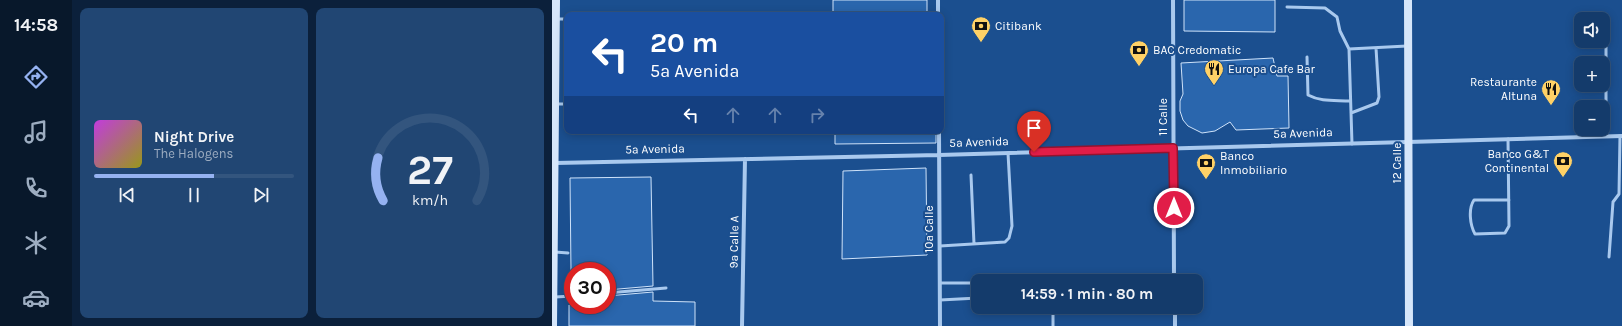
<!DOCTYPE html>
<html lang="es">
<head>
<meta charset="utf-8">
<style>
  :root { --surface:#143b6b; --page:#214673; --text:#f1f3f6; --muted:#9dadc1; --line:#33557e; --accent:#95b2f1 }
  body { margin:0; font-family:Karla,sans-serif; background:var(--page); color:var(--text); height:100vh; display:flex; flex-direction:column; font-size:15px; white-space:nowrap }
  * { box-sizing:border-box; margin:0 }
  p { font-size:13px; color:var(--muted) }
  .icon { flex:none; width:22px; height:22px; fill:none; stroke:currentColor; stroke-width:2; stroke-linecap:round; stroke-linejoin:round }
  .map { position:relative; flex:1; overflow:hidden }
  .panel { display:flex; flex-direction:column; gap:8px; padding:8px; background:#0b203b; width:480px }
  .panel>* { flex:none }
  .top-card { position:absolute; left:12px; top:12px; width:380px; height:122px; border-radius:8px; box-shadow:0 2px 10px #0003,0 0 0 1px var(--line); background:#1a4fa0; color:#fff; overflow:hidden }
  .tools { position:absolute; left:1022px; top:12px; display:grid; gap:8px }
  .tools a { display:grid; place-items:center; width:36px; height:36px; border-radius:8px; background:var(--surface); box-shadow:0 2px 10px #0003,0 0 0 1px var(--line); font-size:20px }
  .speed { position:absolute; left:12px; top:262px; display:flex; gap:8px; font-size:20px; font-weight:700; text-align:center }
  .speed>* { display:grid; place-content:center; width:52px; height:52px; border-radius:50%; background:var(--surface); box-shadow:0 2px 10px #0003,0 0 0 1px var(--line); line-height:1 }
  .speed .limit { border:6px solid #d22; background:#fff; color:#111 }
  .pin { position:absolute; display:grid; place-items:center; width:34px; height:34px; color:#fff; margin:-41px -17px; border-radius:50% 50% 50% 0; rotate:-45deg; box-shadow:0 0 4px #0007 }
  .pin .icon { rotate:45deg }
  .me { position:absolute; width:44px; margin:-22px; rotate:0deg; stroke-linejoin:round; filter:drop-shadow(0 0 3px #0008) }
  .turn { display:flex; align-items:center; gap:14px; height:84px; padding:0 20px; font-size:18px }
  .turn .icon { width:52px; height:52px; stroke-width:2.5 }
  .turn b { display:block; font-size:28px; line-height:34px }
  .lanes { display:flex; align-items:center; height:38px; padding:0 20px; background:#0003; justify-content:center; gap:20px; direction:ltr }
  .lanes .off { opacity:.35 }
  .panel .tile { flex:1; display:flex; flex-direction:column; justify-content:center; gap:6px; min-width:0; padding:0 14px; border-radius:8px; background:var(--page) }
  .panel .dial { align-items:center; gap:0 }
  .dial svg { height:104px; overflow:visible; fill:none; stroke:var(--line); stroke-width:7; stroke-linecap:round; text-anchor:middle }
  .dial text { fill:var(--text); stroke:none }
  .song { display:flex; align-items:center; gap:12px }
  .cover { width:48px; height:48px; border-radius:6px; background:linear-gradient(135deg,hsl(290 70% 55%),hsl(60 70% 35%)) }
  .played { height:4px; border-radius:2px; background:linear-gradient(90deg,var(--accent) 60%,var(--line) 60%) }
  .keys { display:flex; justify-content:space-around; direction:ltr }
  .panel .tiles { flex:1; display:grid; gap:8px; grid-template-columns:repeat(2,1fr) }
  .trip { position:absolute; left:419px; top:274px; width:232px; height:40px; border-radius:8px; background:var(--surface); box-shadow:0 2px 10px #0003,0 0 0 1px var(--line); font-weight:700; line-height:40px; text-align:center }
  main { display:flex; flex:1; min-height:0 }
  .dock { display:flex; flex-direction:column; width:72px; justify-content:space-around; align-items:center; background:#08182b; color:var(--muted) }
  .dock .icon { width:28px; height:28px }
  .dock .selected { color:var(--accent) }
  .dock b { font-size:18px; color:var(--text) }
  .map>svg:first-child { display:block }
  .building { fill:#2a66ad; stroke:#cfe3fa }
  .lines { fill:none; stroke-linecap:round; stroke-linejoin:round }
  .lane { stroke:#a9c9ee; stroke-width:3 }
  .street { stroke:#a9c9ee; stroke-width:4 }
  .secondary { stroke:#d6e6fa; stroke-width:8 }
  .route-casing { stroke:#92132f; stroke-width:10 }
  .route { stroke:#e11d48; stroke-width:7 }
  .labels { text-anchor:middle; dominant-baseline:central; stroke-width:4; stroke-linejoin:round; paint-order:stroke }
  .poi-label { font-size:12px; fill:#fff; stroke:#1b4f8f; text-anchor:start }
  .street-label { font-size:12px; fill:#fff; stroke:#1b4f8f }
</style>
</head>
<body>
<main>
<nav class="dock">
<b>14:58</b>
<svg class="icon selected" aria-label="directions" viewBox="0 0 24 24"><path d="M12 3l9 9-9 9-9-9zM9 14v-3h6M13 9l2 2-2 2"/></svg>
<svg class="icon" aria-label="music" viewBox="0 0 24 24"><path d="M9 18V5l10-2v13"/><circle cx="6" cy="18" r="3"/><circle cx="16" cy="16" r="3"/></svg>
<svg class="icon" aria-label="phone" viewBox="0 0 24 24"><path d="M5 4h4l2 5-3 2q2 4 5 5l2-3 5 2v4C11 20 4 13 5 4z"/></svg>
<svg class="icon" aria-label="climate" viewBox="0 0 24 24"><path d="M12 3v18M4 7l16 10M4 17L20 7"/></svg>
<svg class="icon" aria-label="car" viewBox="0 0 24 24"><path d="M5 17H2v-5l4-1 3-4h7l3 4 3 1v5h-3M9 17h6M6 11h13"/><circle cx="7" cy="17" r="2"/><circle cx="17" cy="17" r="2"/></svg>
</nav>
<section class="panel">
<div class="tiles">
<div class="tile">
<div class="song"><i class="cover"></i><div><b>Night Drive</b><p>The Halogens</p></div></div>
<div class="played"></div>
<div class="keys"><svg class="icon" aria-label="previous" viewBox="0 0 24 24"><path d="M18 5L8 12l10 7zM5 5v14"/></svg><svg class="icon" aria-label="pause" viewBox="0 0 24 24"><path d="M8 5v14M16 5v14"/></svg><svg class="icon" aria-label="next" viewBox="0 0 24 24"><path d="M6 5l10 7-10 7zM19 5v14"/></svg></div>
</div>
<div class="tile dial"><svg viewBox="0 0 100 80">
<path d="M14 69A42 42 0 1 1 86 69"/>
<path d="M14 69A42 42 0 0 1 10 36" stroke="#95b2f1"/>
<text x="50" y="56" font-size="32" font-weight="700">27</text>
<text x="50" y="72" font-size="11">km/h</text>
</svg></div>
</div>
</section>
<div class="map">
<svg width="1070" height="326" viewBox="0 0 1070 326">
  <rect width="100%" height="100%" fill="#1b4f8f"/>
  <path class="building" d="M281,0h94v15h-94z
    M632,0h91v32l-91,-1z
    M721,58l4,18h11l1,52 -53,2 -6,-8 -15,9 -13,2 -14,-7 -5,-6 -3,-9v-10l3,-7 -2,-31z
    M283,131h101v12l-101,1z
    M374,168l1,87 -85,4 1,-88z
    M99,177l2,109 -46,4v-19h-36l-1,-93z
    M101,292v9l42,1v24h-126v-21h38v-9z"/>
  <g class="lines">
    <path class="lane" d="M735,7l38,1 12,9 3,14 9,18 3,95
      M6,19h9
      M797,49l58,-3
      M755,57l1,38c13,7 27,5 42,6
      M5,104h10
      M799,113l26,-10 2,-6 -3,-49
      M1054,136v-89
      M956,139l1,87 -4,7 -30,1c-5,-9 -7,-25 -1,-34h35
      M419,175l3,69
      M388,246l65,-4 4,-4 3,-12 -4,-73
      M3,252l13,1
      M1057,257l4,-55 6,-8 1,-58
      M388,283h38
      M55,293l59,-5
      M3,297l18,-1
      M388,300l38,-2
      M501,307v19"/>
    <path class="street" d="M386,0v15
      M621,0l1,281
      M387,131l1,195
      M3,163l384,-8 683,-19
      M623,307v19
      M190,326l3,-167"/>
    <path class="secondary" d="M856,0l1,326
      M1,326l3,-326"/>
  </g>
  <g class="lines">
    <defs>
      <path id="route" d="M482,152l139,-4 1,60"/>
    </defs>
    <use href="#route" class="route-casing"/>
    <use href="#route" class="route"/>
  </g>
  <defs>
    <symbol id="bank-pin" viewBox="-11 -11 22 30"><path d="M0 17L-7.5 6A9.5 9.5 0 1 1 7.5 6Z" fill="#ffd166" stroke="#1b4f8f"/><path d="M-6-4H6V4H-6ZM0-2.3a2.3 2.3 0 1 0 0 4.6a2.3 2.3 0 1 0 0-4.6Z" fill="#111"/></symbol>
    <symbol id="restaurant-pin" viewBox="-11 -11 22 30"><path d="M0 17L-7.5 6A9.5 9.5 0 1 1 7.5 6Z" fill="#ffd166" stroke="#1b4f8f"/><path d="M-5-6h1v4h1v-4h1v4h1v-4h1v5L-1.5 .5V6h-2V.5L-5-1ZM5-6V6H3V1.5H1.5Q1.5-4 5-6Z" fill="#111"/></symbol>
  </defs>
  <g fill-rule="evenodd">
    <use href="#bank-pin" x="418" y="15" width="22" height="30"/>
    <use href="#bank-pin" x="576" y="39" width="22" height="30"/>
    <use href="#restaurant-pin" x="651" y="58" width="22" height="30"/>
    <use href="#restaurant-pin" x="988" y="78" width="22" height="30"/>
    <use href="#bank-pin" x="1000" y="150" width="22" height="30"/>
    <use href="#bank-pin" x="643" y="152" width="22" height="30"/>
  </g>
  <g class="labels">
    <g class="poi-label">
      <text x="443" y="26">Citibank</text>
      <text x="601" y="50">BAC Credomatic</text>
      <text x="676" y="69">Europa Cafe Bar</text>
      <text x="985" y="82" text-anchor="end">Restaurante<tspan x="985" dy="14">Altuna</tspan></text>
      <text x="997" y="154" text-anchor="end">Banco G&amp;T<tspan x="997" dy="14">Continental</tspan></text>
      <text x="668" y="156">Banco<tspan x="668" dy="14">Inmobiliario</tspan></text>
    </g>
    <g class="street-label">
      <text transform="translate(611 117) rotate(-90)">11 Calle</text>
      <text transform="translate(751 133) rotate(-2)">5a Avenida</text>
      <text transform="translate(427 142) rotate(-2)">5a Avenida</text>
      <text transform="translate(103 149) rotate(-1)">5a Avenida</text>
      <text transform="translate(845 163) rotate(-90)">12 Calle</text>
      <text transform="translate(377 229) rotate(-90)">10a Calle</text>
      <text transform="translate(182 242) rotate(-89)">9a Calle A</text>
    </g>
  </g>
</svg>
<div class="tools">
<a><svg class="icon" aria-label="sound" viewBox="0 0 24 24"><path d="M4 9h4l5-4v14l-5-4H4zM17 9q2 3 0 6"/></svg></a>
<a>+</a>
<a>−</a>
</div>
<div class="speed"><div class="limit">30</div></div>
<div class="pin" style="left:482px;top:152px;background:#d93025"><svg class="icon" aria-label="arrive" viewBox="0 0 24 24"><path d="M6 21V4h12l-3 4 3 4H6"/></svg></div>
<svg class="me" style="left:622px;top:208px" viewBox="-20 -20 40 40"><circle r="17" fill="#e11d48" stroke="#fff" stroke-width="3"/><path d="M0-11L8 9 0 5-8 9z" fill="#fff"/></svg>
<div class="trip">14:59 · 1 min · 80 m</div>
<div class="top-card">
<div class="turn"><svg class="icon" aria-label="left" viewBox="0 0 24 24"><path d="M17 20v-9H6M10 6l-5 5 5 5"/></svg><div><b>20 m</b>5a Avenida</div></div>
<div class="lanes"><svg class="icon" aria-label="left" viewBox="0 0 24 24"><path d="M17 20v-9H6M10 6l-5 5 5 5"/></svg><svg class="icon off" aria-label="ahead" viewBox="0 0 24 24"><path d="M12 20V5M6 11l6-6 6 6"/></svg><svg class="icon off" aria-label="ahead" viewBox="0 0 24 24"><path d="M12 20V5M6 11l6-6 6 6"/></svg><svg class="icon off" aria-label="right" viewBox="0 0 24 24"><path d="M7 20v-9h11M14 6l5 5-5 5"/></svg></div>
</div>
</div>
</main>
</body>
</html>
